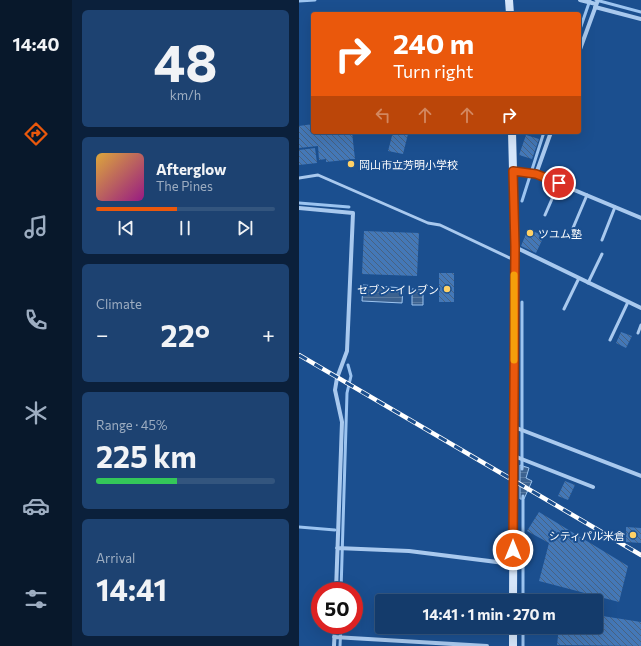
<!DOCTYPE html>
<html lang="en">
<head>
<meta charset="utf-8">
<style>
  :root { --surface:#143b6b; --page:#1d4271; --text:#f1f3f6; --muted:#9dadc1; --line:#33557e; --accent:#ea580c }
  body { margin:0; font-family:Commissioner,"Noto Sans JP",sans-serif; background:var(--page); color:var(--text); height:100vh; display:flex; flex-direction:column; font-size:15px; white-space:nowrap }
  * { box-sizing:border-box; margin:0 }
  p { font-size:13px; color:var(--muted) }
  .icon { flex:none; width:22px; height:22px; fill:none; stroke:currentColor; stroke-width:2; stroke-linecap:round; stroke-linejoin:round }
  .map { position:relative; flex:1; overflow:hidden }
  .sheet { display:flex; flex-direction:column; gap:10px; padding:10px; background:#0b203b; width:227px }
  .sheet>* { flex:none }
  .top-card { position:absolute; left:12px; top:12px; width:270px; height:122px; border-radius:4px; box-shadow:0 4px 16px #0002,0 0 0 1px var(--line); background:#ea580c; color:#fff; overflow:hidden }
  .speed { position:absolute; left:12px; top:582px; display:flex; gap:8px; font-size:20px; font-weight:700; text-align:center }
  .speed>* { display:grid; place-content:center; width:52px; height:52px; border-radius:50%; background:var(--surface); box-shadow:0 4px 16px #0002,0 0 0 1px var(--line); line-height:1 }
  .speed .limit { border:6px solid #d22; background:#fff; color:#111 }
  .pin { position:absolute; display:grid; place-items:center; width:34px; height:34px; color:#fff; margin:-17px; border:2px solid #fff; border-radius:50%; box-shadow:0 1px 4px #0007 }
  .me { position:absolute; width:44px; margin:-22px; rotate:0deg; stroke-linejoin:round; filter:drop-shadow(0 0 3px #0008) }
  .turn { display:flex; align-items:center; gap:14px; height:84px; padding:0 16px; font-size:18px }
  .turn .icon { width:52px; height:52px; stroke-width:2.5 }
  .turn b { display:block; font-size:28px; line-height:34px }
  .lanes { display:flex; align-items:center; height:38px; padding:0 16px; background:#0003; justify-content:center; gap:20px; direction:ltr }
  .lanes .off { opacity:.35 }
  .big { font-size:30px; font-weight:700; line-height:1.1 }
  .sheet .widget { flex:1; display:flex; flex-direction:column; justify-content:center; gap:6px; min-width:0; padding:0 14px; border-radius:6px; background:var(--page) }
  .sheet .dial { align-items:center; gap:0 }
  .dial b { font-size:52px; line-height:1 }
  .song { display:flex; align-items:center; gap:12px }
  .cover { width:48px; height:48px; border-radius:6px; background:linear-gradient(135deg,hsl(40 70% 55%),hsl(310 70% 35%)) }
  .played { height:4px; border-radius:2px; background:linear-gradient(90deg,var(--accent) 45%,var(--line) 45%) }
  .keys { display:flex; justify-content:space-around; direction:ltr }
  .heat { display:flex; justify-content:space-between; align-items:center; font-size:22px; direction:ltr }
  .charge { height:6px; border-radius:3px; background:linear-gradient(90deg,#34c759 45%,var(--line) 0) }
  .trip { position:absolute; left:76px; top:594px; width:228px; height:40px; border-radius:4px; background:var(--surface); box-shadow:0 4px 16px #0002,0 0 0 1px var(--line); font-weight:700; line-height:40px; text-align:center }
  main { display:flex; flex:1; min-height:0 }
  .menu { display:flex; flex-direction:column; width:72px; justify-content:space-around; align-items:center; background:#08182b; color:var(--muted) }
  .menu .icon { width:28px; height:28px }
  .menu .on { color:var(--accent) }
  .menu b { font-size:18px; color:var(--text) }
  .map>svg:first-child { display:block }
  .water { fill:url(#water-rules); stroke:#9cc4f0 }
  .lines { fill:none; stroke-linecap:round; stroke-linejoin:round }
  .stream { stroke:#9cc4f0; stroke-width:3 }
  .building { fill:url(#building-back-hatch) }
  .lane { stroke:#a9c9ee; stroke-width:3 }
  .street { stroke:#a9c9ee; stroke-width:4 }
  .secondary { stroke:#d6e6fa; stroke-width:8 }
  .rail-casing { stroke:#fff; stroke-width:4.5 }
  .rail { stroke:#1b4f8f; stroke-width:3; stroke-dasharray:9; stroke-linecap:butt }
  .route-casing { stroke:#983908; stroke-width:10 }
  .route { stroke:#ea580c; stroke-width:7 }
  .slow { stroke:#f59e0b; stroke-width:7 }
  .poi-dot { fill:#ffd166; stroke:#1b4f8f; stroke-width:1.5 }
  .labels { text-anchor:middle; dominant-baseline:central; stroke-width:4; stroke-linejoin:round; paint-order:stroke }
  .poi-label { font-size:11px; fill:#fff; stroke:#1b4f8f; text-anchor:start }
</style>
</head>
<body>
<main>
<nav class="menu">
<b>14:40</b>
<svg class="icon on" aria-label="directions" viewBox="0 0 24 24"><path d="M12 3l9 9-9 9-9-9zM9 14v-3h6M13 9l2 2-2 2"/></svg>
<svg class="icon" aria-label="music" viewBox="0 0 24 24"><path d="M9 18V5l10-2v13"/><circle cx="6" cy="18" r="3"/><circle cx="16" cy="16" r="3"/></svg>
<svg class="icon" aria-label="phone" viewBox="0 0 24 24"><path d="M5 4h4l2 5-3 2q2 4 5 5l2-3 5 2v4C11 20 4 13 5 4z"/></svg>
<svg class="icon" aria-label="climate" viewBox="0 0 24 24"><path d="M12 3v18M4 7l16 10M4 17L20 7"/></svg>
<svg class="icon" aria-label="car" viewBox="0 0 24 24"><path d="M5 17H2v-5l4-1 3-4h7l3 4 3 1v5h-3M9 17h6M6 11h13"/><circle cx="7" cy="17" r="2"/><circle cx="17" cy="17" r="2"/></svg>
<svg class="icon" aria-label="filters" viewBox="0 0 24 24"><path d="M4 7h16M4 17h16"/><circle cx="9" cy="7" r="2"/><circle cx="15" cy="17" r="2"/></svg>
</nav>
<section class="sheet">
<div class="widget dial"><b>48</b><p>km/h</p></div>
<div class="widget">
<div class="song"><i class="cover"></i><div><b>Afterglow</b><p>The Pines</p></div></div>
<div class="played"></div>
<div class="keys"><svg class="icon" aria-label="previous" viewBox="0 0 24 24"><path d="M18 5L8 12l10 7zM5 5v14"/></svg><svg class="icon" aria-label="pause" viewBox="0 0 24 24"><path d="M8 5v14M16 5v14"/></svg><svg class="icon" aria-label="next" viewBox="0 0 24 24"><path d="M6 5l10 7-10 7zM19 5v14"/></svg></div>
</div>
<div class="widget"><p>Climate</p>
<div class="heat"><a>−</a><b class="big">22°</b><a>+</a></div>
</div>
<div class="widget"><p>Range · 45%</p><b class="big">225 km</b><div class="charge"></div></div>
<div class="widget"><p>Arrival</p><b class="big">14:41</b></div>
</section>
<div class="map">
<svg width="342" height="646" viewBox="0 0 342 646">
  <defs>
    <pattern id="water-rules" width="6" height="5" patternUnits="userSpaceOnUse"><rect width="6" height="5" fill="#3c6290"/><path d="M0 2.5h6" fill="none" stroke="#597aa1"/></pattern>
    <pattern id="building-back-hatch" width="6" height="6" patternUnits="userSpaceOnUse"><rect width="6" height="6" fill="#4478b7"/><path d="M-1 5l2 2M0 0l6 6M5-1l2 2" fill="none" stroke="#486282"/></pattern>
  </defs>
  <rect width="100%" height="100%" fill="#1b4f8f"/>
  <path class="water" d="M64,285l40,3 -1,15 -40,-2z
    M113,289h11v16h-11z
    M221,465l9,3 -3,10 6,3 -8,18h-4z"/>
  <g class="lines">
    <path class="stream" d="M297,0l45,12
      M0,1l16,-1
      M280,32l11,-32
      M223,201l22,-69
      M0,203l50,4
      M223,469v-167
      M224,496v105
      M0,527l36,3
      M42,591l6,-198 4,-17 -3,-11
      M41,646l1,-21
      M224,646v-19"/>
  </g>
  <path class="building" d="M14,124v8h39l3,27 -29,3v-3l-7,1 -1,-14 -19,2v-22z
    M94,132l15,2 -5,20 -15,-3z
    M227,135l13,4 -7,20 -13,-4z
    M16,148l2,15 -18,2v-15z
    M229,229l16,7 -8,17 -15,-7z
    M65,231l55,2 -2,43 -55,-2z
    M140,273h15v29h-15z
    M322,332l11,4 -6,12 -10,-5z
    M266,481l10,4 -7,15 -10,-4z
    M240,512l89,54 -9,36 -80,-21 10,-38 -22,-12z
    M327,527l15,1v15l-15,-1z
    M250,596l17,4v1h-18z
    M297,615l45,7v24l-84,-1 2,-18h37z"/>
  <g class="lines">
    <path class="lane" d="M0,178l19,-3 110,48 12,2 74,35
      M246,215l14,-32
      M274,228l14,-33
      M303,240l13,-33
      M289,283l14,-29
      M265,309l15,-31
      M339,333l3,-8
      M311,340l18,-38"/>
    <path class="street" d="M281,0l16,4
      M296,7l46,12
      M280,52l19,-52
      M214,171l23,3 105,44
      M237,174l15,-42
      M0,208l54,5 -6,138 -10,27 -2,12 7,32 -6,169
      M216,247l126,61
      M215,427l127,49
      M215,456l79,31
      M38,548l72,3 104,13
      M35,637l153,9
      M35,646l1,-21"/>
    <path class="secondary" d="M210,0l1,14
      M213,132l3,115 -2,354
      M214,627v19"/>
    <defs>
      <path id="rail" d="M0,355l342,200"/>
    </defs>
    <use href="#rail" class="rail-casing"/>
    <use href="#rail" class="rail"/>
  </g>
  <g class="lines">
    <defs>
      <path id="route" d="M214,550l2,-303 -2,-76 23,3 23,9"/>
    </defs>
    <use href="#route" class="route-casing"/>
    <use href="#route" class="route"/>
    <path class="slow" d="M215,360v-85"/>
  </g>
  <g class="poi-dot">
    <circle cx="52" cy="164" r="4"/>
    <circle cx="231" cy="233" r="4"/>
    <circle cx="148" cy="289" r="4"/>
    <circle cx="334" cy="535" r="4"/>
  </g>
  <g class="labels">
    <g class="poi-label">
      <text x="60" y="164">岡山市立芳明小学校</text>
      <text x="239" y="233">ツユム塾</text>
      <text x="140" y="289" text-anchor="end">セブン-イレブン</text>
      <text x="326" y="535" text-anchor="end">シティパル米倉</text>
    </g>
  </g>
</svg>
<div class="speed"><div class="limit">50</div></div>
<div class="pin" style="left:260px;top:183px;background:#d93025"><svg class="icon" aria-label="arrive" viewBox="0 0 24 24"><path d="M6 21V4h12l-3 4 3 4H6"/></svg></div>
<svg class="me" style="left:214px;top:550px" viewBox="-20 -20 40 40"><circle r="17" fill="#ea580c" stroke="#fff" stroke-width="3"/><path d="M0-11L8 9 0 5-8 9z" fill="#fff"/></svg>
<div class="trip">14:41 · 1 min · 270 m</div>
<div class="top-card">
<div class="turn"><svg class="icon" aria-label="right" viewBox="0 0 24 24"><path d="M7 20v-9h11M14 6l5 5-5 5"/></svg><div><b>240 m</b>Turn right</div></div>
<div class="lanes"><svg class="icon off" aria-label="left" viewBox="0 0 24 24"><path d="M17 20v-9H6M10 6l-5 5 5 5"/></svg><svg class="icon off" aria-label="ahead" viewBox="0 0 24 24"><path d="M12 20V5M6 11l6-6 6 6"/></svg><svg class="icon off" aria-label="ahead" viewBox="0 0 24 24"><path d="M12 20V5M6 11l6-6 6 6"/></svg><svg class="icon" aria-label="right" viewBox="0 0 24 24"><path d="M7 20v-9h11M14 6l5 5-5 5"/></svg></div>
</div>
</div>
</main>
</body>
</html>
